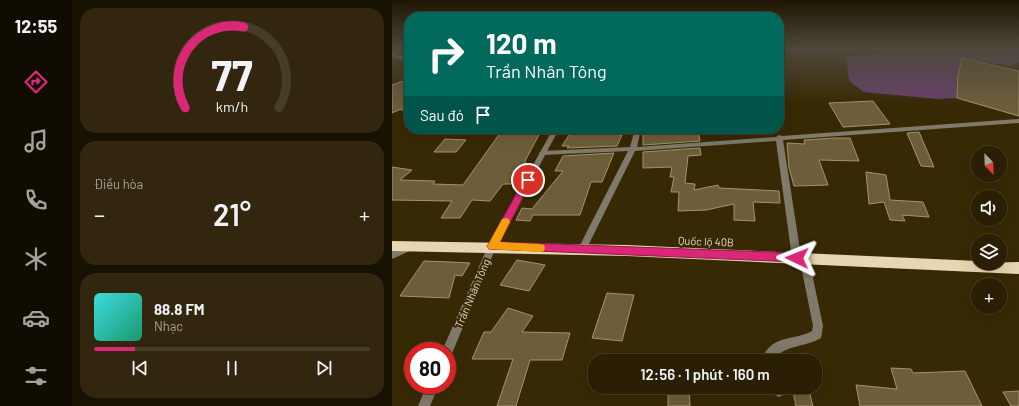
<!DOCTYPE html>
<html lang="vi">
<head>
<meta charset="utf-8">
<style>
  :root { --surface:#2a1f04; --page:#32270e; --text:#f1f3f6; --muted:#a5a29a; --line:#463d26; --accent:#db2777 }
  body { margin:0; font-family:Barlow,sans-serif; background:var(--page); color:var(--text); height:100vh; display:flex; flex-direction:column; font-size:15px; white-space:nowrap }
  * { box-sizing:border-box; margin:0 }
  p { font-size:13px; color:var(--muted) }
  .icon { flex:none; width:22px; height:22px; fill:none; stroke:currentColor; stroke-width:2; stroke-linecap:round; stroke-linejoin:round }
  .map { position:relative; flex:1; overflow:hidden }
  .panel { display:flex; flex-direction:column; gap:8px; padding:8px; background:#171102; width:320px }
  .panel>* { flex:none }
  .top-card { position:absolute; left:12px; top:12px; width:380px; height:122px; border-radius:16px; box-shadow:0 4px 16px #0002,0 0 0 1px var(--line); background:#00695c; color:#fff; overflow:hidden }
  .needle { width:26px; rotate:157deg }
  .tools { position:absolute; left:579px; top:146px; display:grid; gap:8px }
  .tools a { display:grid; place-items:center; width:36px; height:36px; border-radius:50%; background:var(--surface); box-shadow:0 4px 16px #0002,0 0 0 1px var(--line); font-size:20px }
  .speed { position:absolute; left:12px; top:342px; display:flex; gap:8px; font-size:20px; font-weight:700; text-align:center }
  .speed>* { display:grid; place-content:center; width:52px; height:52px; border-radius:50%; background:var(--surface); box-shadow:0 4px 16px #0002,0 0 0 1px var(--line); line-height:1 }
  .speed .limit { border:6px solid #d22; background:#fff; color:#111 }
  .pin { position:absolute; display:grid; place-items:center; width:34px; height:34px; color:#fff; margin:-17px; border:2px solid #fff; border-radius:50%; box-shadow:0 1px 4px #0007 }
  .me { position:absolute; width:44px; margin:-22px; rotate:272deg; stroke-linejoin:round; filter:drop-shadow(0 0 3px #0008) }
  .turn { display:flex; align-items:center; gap:14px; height:84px; padding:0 16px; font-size:18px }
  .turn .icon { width:52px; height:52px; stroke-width:2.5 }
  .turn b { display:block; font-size:28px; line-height:34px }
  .then { display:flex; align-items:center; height:38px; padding:0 16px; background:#0003; gap:8px; font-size:15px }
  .big { font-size:30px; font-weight:600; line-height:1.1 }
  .panel .widget { flex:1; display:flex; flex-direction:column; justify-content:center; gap:6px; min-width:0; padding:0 14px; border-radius:16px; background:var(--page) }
  .panel .dial { align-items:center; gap:0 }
  .dial svg { height:104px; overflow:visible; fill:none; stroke:var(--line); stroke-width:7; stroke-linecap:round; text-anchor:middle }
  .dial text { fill:var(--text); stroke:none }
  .song { display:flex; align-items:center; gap:12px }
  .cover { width:48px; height:48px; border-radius:6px; background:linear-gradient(135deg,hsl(180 70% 55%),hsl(160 70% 35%)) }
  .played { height:4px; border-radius:2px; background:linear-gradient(90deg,var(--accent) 15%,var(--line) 15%) }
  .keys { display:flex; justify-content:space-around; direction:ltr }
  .heat { display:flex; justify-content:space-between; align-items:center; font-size:22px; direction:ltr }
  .trip { position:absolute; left:196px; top:354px; width:234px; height:40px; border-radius:16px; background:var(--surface); box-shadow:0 4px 16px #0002,0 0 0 1px var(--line); font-weight:600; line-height:40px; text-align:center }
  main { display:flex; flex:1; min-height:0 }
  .dock { display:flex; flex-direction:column; width:72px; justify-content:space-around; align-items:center; background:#110c02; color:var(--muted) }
  .dock .icon { width:28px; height:28px }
  .dock .current { color:var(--accent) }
  .dock b { font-size:18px; color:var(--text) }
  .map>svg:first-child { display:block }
  .green { fill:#68416b }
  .building { fill:#6e5d3a; stroke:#a5936e }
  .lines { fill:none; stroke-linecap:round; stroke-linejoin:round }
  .minor { fill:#817969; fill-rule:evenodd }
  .tertiary { fill:#817969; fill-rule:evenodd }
  .trunk { fill:#e8d6b2; fill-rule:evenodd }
  .route { fill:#db2777; stroke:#8e194d }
  .slow { fill:#f59e0b }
  .labels { text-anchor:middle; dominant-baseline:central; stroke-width:4; stroke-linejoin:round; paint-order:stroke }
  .street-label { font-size:11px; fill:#e3d9c6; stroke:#382905 }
</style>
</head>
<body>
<main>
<nav class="dock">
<b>12:55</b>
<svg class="icon current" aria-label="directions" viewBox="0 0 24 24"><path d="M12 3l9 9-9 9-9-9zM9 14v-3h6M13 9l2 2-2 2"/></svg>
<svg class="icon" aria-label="music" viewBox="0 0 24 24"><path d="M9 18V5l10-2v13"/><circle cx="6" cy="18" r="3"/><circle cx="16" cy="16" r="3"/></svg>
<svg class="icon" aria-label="phone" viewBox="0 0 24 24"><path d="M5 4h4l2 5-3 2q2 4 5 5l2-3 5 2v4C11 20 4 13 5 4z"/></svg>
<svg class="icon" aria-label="climate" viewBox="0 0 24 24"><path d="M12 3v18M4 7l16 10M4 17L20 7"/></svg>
<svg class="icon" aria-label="car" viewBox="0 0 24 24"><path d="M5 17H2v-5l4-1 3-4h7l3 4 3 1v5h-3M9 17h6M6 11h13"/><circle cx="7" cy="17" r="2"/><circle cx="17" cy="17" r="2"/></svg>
<svg class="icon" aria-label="filters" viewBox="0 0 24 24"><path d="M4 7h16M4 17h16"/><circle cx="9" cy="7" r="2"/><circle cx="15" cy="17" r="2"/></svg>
</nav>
<section class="panel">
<div class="widget dial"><svg viewBox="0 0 100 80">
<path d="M14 69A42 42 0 1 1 86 69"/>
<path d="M14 69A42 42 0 0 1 59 7" stroke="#db2777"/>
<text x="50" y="56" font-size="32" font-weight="700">77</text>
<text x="50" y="72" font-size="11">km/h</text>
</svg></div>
<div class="widget"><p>Điều hòa</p>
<div class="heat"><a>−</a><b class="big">21°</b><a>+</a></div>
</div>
<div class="widget">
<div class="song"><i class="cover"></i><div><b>88.8 FM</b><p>Nhạc</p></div></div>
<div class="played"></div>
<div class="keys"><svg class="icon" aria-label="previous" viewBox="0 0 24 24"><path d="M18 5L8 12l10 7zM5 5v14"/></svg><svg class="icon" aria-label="pause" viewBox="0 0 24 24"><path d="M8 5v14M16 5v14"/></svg><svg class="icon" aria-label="next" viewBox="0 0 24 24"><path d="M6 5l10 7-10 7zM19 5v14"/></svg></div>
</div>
</section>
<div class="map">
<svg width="627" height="406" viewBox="0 0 627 406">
  <rect width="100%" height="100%" fill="#382905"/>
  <path class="green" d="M493,48h134v14l-8,4 -49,-8 -5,40 -20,1 -73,-7 -15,-11 -3,-25 36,-2z"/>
  <path class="building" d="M570,58l57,13v45l-62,-18 1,-22z
    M17,79v37l-8,-7 -9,4v-28z
    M481,101l17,23 -47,3 -14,-24z
    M111,129h39l-17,32h1l-7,11h2l-7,12h-11l-13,17 -18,-1 -12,18h-19l11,-17 -60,-1v-33l20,3 -12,10 35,1 -2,3 30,1z
    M181,129l38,3 -1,2 12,1 -5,11 -50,2 2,-2h-7z
    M254,129h52l2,12 -57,4v-11z
    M527,132l15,35 -13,-1 -14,-33z
    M443,138h15l9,23 -40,-1 9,25 -34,1 -5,-18 -2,-25 18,1 -1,-4z
    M53,139l21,1 -10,12h-22z
    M308,148l1,7 -13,1 -3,27 10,1 -1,6 24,-5 1,3 60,3 1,12 -27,-1 2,19 -21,-1v-16l-28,6 -28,1 1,-19h-8l3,-15h-4l2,-10 -29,1v-16z
    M222,153l-12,29h-11l-11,33h-47l-3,6 -14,-1 6,-12 10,1 31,-38h-8l8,-15z
    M474,172l20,3 4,25 33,2 6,15 -27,-2 3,6 -15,-1 -6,-18 -15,2z
    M125,260l28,5 -16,26 -29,-6z
    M32,261l26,1 20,1 -8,13 -7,-1 -6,23 -49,-2z
    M215,293l27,2 -12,46 -30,-3z
    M116,308l25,8 -11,16 48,1 -8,27h-32l-14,46h-19l16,-47h-41l12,-27h7z
    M499,368l20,1 2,4 52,-2 17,35h-122l-4,-21 41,4z
    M276,387h21l1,19h-22z
    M400,387h16l5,19h-17z
    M627,391v15h-8l-8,-14z"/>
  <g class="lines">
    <path class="minor" d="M7,48h6l-10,6 14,4v4l-17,-5v-5z
      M627,119v4l-236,17 18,116 3,-1 3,1 2,3 14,67 -2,12c-15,9 -34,7 -45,19l1,4h-12l-1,-6c9,-20 33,-15 48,-24l1,-5 -13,-65 -3,1 -3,-1 -2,-3 -16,-117 -141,10 -50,101 -3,1 -3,-1 -1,-3 50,-98 -86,4 -3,-2 3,-2 88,-4 5,-18h6l-4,18 139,-10 3,-2 3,1z
      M17,243l3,1 1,3 -1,3 -20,9v-8z
      M380,387h12l1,4 -2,4 -4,2 -4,-2z"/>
    <path class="tertiary" d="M161,129h6l-63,118 -45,109 -4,2v-7h-5l46,-105z
      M35,385h12l-9,21h-12z"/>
    <path class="trunk" d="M0,241l235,4 351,16v2l41,-1v12l-392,-18 -235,-5z"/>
  </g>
  <linearGradient id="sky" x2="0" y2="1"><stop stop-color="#1f1703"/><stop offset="0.46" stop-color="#4d493b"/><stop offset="1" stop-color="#4d493b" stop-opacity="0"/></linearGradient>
  <rect width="627" height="105" fill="url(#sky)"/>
  <path class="route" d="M136,177l4,3 -32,62 297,11 3,1 2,4 -2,3 -3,1 -308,-13 -2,-3 2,-3 35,-63z"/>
  <path class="slow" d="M114,218l3,1 1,3 -10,20 40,2 4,1 1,3 -1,3 -4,1 -51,-3 -2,-3 2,-3 13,-24z"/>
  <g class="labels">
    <g class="street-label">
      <text transform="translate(314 241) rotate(2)">Quốc lộ 40B</text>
      <text transform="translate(80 293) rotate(-67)">Trần Nhân Tông</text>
    </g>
  </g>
</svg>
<div class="tools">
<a><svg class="needle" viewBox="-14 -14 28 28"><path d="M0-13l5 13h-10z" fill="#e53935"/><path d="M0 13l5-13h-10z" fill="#a5a29a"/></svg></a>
<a><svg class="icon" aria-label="sound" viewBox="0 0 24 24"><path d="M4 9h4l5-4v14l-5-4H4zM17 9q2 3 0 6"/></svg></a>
<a><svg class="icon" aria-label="layers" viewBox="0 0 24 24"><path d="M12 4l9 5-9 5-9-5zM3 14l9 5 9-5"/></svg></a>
<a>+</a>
</div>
<div class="speed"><div class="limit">80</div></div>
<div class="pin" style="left:136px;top:180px;background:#d93025"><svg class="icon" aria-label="arrive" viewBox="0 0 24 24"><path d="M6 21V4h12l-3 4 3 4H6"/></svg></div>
<svg class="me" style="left:405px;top:258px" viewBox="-20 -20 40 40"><path d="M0-17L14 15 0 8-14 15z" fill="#db2777" stroke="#fff" stroke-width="4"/></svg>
<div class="trip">12:56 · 1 phút · 160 m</div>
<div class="top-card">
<div class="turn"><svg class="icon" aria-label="right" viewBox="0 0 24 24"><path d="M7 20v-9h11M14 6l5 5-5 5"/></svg><div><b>120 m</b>Trần Nhân Tông</div></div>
<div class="then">Sau đó<svg class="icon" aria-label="arrive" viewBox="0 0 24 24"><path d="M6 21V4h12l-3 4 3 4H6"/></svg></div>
</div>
</div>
</main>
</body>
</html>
